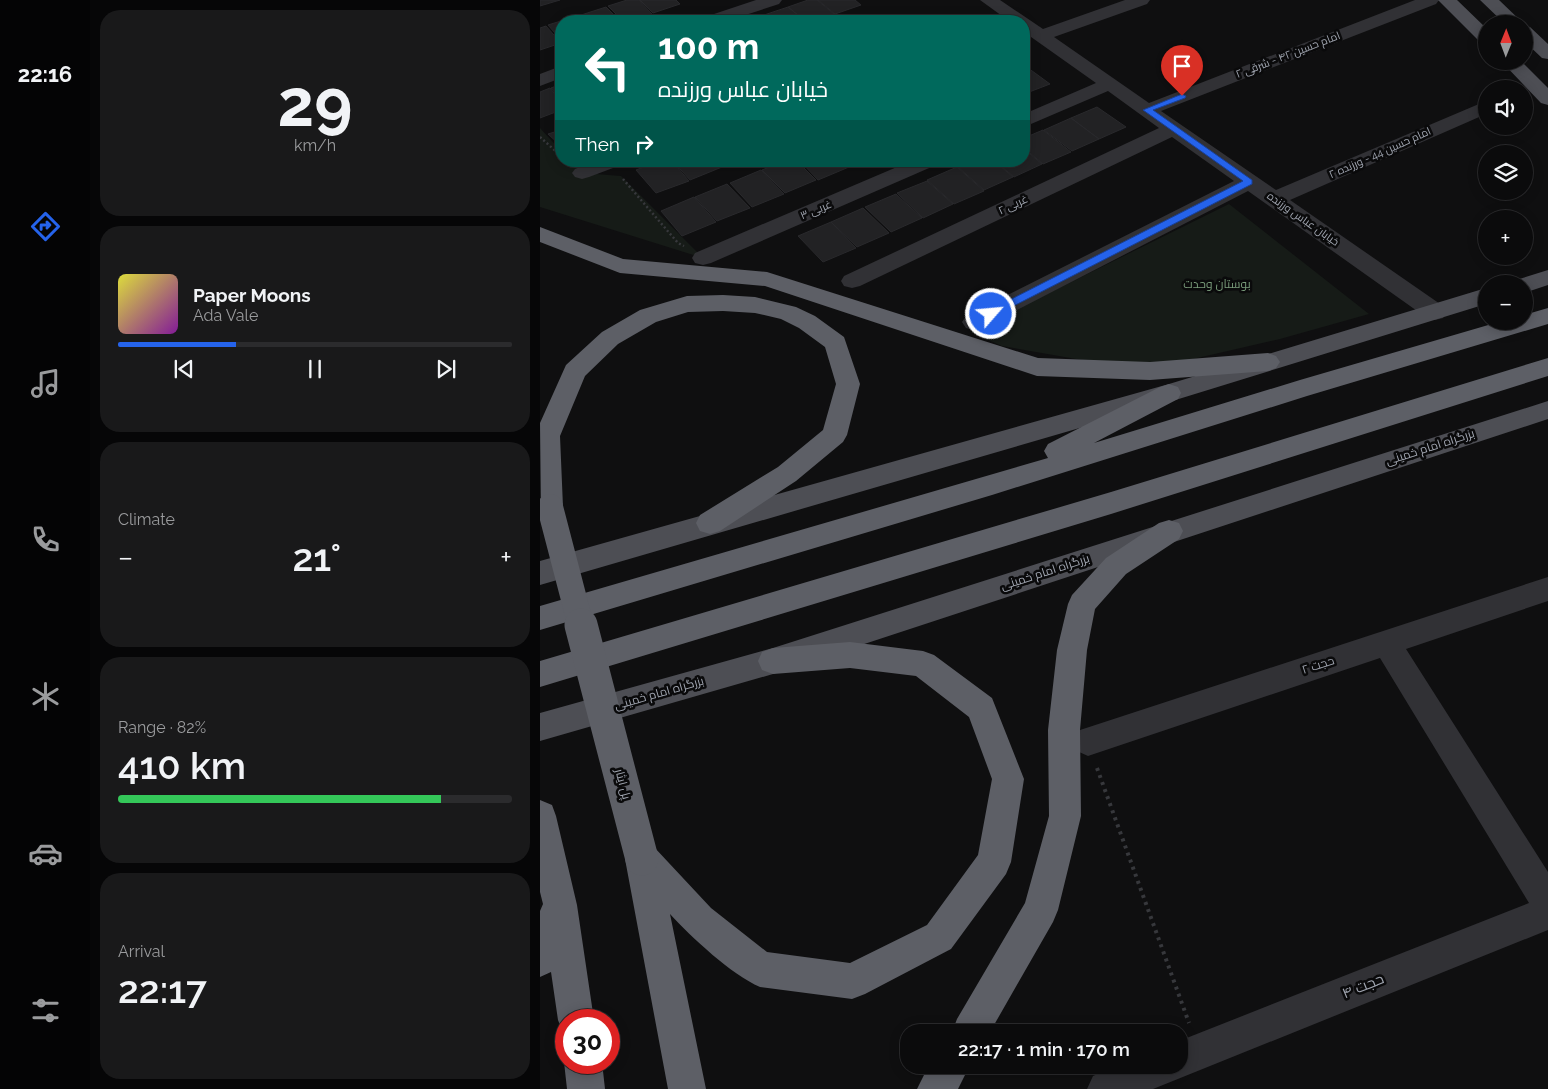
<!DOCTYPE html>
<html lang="en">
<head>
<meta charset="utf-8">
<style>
  :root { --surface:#0b0b0c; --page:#19191a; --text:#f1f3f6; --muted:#9a9b9d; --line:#2b2b2d; --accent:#2563eb }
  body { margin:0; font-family:Raleway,Cairo,sans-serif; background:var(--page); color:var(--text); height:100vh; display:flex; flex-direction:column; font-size:19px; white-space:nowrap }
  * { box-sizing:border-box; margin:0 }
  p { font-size:16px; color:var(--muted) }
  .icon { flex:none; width:28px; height:28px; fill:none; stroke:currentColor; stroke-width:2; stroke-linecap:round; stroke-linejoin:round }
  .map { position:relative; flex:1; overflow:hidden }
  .details { display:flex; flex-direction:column; gap:10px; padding:10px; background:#060607; width:450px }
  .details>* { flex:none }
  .top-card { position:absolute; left:15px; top:15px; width:475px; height:152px; border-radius:20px; box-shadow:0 2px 12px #0003,0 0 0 1px var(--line); background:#00695c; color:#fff; overflow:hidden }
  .needle { width:32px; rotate:1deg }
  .fabs { position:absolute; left:938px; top:15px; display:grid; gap:10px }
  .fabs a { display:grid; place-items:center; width:55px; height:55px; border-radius:50%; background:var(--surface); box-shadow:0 2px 12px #0003,0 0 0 1px var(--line); font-size:25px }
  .speed { position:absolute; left:15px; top:1009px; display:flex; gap:10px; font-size:25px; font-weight:700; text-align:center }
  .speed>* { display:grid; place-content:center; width:65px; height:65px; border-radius:50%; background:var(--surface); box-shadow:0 2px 12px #0003,0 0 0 1px var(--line); line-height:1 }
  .speed .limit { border:8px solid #d22; background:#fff; color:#111 }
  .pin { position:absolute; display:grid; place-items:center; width:42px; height:42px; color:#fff; margin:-51px -21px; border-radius:50% 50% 50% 0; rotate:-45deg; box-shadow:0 0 5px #0007 }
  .pin .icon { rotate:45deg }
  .me { position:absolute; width:55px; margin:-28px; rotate:63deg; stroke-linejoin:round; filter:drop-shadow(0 0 4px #0008) }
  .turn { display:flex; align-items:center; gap:18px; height:105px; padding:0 20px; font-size:22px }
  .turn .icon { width:65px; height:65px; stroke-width:2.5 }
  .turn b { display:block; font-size:35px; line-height:42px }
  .then { display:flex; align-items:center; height:48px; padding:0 20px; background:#0003; gap:10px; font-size:19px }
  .big { font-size:38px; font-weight:600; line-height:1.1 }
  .details .widget { flex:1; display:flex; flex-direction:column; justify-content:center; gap:8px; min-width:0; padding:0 18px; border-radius:20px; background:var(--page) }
  .details .dial { align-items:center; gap:0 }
  .dial b { font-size:65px; line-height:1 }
  .song { display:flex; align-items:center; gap:15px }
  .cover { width:60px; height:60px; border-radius:8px; background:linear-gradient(135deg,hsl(60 70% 55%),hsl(290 70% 35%)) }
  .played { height:5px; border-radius:2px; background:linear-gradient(90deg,var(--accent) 30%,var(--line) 30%) }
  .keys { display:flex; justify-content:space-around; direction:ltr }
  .heat { display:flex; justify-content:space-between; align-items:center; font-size:28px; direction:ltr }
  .charge { height:8px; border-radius:4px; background:linear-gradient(90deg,#34c759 82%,var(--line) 0) }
  .trip { position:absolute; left:360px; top:1024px; width:288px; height:50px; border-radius:20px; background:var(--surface); box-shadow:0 2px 12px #0003,0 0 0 1px var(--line); font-weight:600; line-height:50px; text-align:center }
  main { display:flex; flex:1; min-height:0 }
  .tab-bar { display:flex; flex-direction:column; width:90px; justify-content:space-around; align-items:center; background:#040405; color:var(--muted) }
  .tab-bar .icon { width:35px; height:35px }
  .tab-bar .on { color:var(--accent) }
  .tab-bar b { font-size:22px; color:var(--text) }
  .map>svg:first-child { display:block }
  .green { fill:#161b17 }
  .building { fill:#222224; stroke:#29292c }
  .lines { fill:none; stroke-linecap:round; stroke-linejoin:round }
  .path-far1 { stroke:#37383c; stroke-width:2.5; stroke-dasharray:2 2.5; stroke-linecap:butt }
  .path { stroke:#37383c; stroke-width:4; stroke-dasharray:3 4.5; stroke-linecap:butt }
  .minor { fill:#313135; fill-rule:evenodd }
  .major { fill:#4d4e54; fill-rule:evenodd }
  .highway { fill:#5d5f66; fill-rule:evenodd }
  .highway-bridge-far1 { stroke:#5d5f66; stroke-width:26 }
  .highway-bridge { stroke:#5d5f66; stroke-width:33 }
  .route { fill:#2563eb; stroke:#184099 }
  .labels { text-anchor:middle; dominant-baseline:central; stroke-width:5; stroke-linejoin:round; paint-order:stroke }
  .far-street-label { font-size:11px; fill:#a1a6b1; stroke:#0a0a0b }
  .park-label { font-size:12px; fill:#799b7a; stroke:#0a0a0b }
  .street-label { font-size:12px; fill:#a1a6b1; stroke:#0a0a0b }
  .near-street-label { font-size:15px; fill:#a1a6b1; stroke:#0a0a0b }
</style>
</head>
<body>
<main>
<nav class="tab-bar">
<b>22:16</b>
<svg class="icon on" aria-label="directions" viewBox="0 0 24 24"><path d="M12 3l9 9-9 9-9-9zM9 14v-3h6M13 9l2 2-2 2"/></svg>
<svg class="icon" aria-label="music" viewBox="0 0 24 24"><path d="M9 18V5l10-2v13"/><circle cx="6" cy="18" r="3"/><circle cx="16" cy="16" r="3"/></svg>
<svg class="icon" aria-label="phone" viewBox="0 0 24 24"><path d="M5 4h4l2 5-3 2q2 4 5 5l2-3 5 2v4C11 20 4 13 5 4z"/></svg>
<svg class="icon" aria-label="climate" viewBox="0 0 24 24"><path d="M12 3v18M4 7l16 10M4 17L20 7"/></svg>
<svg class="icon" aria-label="car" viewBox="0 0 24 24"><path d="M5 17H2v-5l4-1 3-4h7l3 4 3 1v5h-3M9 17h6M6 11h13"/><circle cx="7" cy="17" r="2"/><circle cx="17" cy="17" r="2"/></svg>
<svg class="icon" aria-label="filters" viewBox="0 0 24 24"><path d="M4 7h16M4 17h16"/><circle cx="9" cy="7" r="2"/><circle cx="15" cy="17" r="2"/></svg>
</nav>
<section class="details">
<div class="widget dial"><b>29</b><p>km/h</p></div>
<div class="widget">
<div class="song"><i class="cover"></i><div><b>Paper Moons</b><p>Ada Vale</p></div></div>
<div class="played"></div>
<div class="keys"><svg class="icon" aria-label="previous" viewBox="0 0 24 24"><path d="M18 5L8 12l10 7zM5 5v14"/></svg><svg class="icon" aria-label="pause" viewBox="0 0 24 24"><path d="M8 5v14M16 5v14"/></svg><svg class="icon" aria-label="next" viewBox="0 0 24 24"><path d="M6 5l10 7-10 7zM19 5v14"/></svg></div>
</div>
<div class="widget"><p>Climate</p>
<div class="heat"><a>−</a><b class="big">21°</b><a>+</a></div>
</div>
<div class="widget"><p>Range · 82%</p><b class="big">410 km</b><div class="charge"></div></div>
<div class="widget"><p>Arrival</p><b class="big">22:17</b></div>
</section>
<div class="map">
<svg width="1008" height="1089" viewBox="0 0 1008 1089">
  <rect width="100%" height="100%" fill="#0f0f10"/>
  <path class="green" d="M0,128l21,23v10h10l12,12 38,3 82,82 -163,-51z
    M689,204l140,110 -89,25 -100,23 -81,1 -97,-17 -32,-14z"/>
  <path class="building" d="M0,0h20l-20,6z
    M87,0h12l13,14 -23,7h-6l-15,-15z
    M100,0h36l4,4 -27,9z
    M268,0h9l17,14 -20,7h-8l-18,-14z
    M278,0h37l6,5 -26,9z
    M66,7l14,14h-37l-5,-5z
    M248,7l17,14h-38l-6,-5z
    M37,16l5,5h-21v19l-13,-15z
    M6,26l15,17 -21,7v-22z
    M484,65l26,19 -26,10z
    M21,84v16l-10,-12z
    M10,88l11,14v8l-21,8v-26z
    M557,107l29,20 -27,12 -28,-21z
    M531,118l28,21 -27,12 -28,-21z
    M21,130v16l-13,-12z
    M503,130l28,22 -28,12 -19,-16v-10z
    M484,149l18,15 -28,13 -19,-16h29z
    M119,161h13l17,20 -33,12 -20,-23z
    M133,161h43l6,6 -32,13z
    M244,161h13l19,19 -31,13 -23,-23z
    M260,161h43l6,6 -31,13z
    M431,161h23l19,16 -29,13 -26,-23z
    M417,167l27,24 -30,13 -27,-24z
    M221,170l23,24 -32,13 -22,-24z
    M387,181l26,23 -30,14 -26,-25z
    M187,184l23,24 -33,13 -22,-24z
    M356,194l26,24 -31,14 -26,-25z
    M154,197l22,25 -34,14 -21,-25z
    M323,208l26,25 -32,14 -26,-25z
    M291,222l25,26 -33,14 -25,-26z"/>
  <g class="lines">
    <path class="path-far1" d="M0,137l21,19
      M83,179l55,64 6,3"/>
    <path class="path" d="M557,768l92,255"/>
    <path class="minor" d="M216,0h26l-3,4 -52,17h-25l3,-4z
      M440,0h20l43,29 82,-29h25l-3,4 -93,33 95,66 266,-103h24l-3,4 -275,107 115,79 210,-89v13l-196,86 153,106 4,6 -4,6 -8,2 -8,-2 -179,-127 -266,137 -8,2 -8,-2 -4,-6 4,-6 268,-135 -62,-44 -312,149 -8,2 -8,-2 -3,-5 3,-5 315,-148 -51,-37 -84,36v-13l72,-31 -72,-51v-11h-15z
      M21,66v12l-21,8v-12z
      M55,161h29l-3,4 -32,12 -7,2 -7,-2 -3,-4 3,-4z
      M371,161h28l-3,4 -225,98 -8,2 -8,-2 -3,-5 3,-5z
      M1008,577v24l-142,48 142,223v58l-395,159h-66l6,-13 26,-11h60v-24l350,-138 -149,-245 -292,98 -11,-5 -5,-10 5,-10z"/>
    <path class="major" d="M898,0h19l29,28v15l-6,-1z
      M940,0h19l25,24h-19z
      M984,26l6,1 18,17v15l-6,-1 -18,-17z
      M961,61h20l27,27v17l-7,-2z
      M1008,270v15l-24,8v-9h-10l2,-4z
      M946,288v16l-317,98 -629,183v-24l629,-177z
      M1008,401v18l-775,255 -233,67v-28l233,-65z"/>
    <path class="highway" d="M0,227l83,32 144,13 271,86 112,4 118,-9 8,3 4,6 -4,6 -8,3 -118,9 -113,-4 -272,-90 -145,-13 -80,-31z
      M183,295l32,2 41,10 19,9 29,21 16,47 -13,51 -4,7 -47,39 -76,50 -10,3 -10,-3 -4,-8 4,-8 78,-48 45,-37 13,-46 -11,-37 -26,-19 -18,-9 -26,-6 -32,-2 -35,1 -32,10 -38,22 -33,32 -25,60 3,71 -4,8 -9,3 -9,-3 -1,-92 26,-58 36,-33 38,-22 47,-14z
      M1008,308v16l-241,72 -315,99 -452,135v-24l508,-148 -4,-7 4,-7 112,-57 9,-3 9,3 3,6 -3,6 -84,44 206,-63 202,-59h22v-6z
      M1008,358v18l-437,138 -571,173v-26l571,-169z
      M629,520l10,3 4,8 -4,8 -53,35 -31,35 -8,41 -7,80 1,86 -23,94 -5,12 -63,110h-38l5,-13 68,-116 24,-87 -1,-86 9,-80 11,-46 4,-9 34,-37 53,-35z
      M310,642l73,9 11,4 58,43 32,81 -13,83 -5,12 -55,75 -86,45 -13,5 -92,-12c-28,-12 -69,-50 -90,-73l36,175h-38l-43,-230 5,-12 12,-5 12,5 57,61 56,44 83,11 77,-38 51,-70 14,-76 -23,-62 -53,-41 -66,-8 -77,6 -11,-4 -4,-9 4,-9 11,-4z
      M0,800l12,5 4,11 21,89 17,115h-28v14l-3,-1 -5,-13 -7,-48 -11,5v-66l3,-7 -3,-12z
      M26,1057v5h36l3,27h-38l-3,-27z
      M389,1065h41l-12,24h-41z"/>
    <path class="highway-bridge-far1" d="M10,507l31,119"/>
    <path class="highway-bridge" d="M41,625l61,234"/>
  </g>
  <path class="route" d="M642,94l4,2 -1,2 -32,12 99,70v4l-258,132h-6v-5l255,-130 -100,-71z"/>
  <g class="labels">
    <g class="far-street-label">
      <text transform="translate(748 55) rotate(-21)">امام حسین ۴۲ - شرقی ۲</text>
      <text transform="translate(840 153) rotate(-24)">امام حسین 44 - ورزنده ۲</text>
      <text transform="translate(473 205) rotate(-25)">غربی ۲</text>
      <text transform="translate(276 210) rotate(-23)">غربی ۳</text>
      <text transform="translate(763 219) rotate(35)">خیابان عباس ورزنده</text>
    </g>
    <g class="park-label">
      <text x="677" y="284">بوستان وحدت</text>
    </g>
    <g class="street-label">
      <text transform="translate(890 447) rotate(-18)">بزرگراه امام خمینی</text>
      <text transform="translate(505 572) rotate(-18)">بزرگراه امام خمینی</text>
      <text transform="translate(778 665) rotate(-18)">حجت ۲</text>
      <text transform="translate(119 693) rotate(-16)">بزرگراه امام خمینی</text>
      <text transform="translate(83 784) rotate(75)">پل ایثار</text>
    </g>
    <g class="near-street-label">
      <text transform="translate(823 986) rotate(-22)">حجت ۴</text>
    </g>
  </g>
</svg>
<div class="fabs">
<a><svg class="needle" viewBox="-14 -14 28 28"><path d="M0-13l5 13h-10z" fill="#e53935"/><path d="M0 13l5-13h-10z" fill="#9a9b9d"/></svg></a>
<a><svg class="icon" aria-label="sound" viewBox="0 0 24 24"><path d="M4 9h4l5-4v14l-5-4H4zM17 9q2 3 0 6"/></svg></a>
<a><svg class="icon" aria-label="layers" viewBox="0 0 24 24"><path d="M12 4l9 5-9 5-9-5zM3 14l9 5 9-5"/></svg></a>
<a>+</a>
<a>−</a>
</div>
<div class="speed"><div class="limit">30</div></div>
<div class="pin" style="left:642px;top:96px;background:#d93025"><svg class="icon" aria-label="arrive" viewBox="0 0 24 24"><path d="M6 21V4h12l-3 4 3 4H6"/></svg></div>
<svg class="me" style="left:451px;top:314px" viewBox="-20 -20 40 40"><circle r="17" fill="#2563eb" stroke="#fff" stroke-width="3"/><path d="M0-11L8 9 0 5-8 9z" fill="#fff"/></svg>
<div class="trip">22:17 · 1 min · 170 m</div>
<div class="top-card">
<div class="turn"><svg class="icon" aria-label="left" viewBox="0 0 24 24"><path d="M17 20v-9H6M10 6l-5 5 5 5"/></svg><div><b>100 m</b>خیابان عباس ورزنده</div></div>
<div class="then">Then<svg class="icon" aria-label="right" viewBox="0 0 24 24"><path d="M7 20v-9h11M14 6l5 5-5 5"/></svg></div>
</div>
</div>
</main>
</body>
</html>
